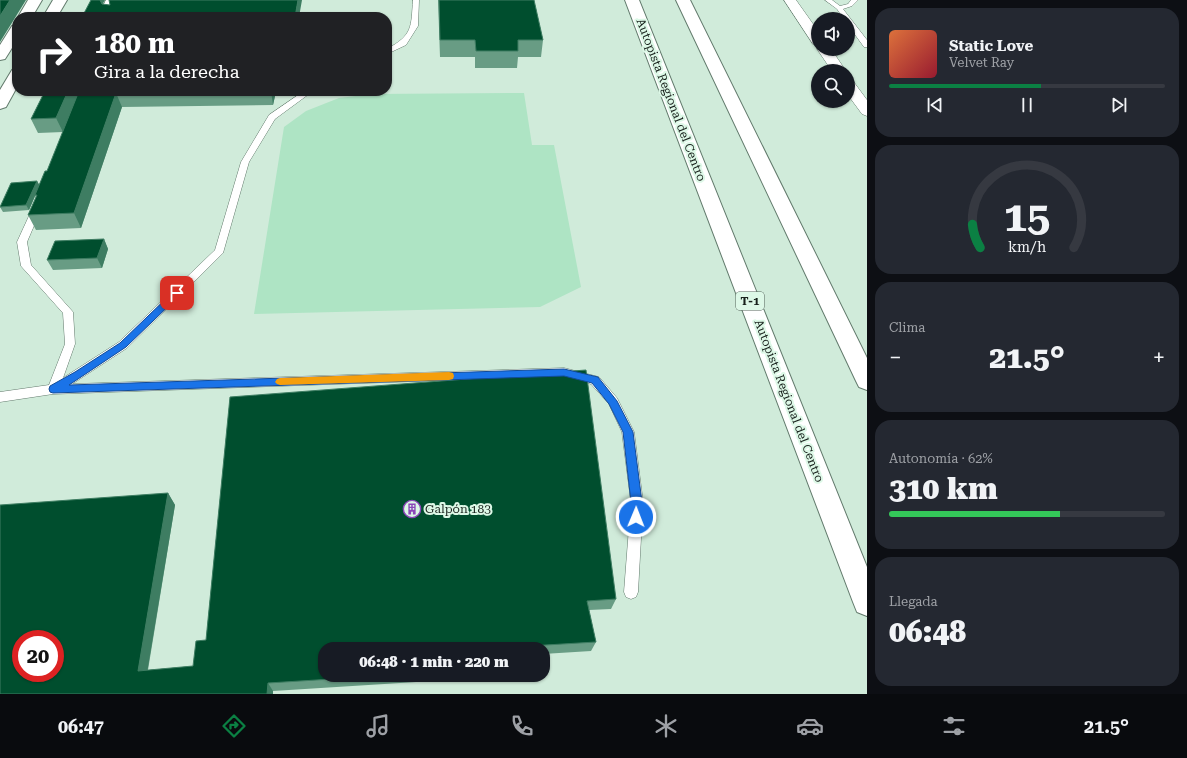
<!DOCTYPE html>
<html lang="es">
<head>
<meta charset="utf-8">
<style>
  :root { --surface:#171b24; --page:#242831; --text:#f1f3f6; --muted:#9ea1a6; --line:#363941; --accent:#0b8043 }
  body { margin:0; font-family:"Roboto Serif",serif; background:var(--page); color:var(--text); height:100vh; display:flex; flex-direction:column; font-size:15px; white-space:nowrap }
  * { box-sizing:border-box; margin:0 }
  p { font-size:13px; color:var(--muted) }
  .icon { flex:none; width:22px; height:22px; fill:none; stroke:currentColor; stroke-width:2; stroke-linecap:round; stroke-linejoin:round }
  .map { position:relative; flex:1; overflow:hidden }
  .drawer { display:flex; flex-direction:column; gap:8px; padding:8px; background:#0d0f14; width:320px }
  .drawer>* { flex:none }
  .guide { position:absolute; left:12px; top:12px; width:380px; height:84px; border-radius:16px; box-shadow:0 1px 3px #0004; background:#202124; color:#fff; overflow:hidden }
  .tools { position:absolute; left:811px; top:12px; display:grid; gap:8px }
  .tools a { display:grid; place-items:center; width:44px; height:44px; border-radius:50%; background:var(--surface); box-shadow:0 1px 3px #0004; font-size:20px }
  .speed { position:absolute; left:12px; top:630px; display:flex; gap:8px; font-size:20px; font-weight:700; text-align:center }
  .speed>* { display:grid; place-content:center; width:52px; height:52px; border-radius:50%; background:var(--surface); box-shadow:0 1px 3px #0004; line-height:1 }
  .speed .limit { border:6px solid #d22; background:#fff; color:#111 }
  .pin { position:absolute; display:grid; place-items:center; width:34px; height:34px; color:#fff; margin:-17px; border-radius:8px; box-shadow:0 2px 6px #0006 }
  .me { position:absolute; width:44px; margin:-22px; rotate:1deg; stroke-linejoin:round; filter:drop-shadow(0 0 3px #0008) }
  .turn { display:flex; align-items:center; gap:14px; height:84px; padding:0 16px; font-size:18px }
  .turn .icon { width:52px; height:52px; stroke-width:2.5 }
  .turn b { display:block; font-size:28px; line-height:34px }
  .big { font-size:30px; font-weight:800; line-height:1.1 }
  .drawer .card { flex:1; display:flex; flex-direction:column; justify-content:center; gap:6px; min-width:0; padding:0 14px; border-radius:16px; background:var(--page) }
  .drawer .dial { align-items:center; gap:0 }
  .dial svg { height:104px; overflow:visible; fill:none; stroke:var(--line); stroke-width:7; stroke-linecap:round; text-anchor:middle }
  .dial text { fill:var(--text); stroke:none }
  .song { display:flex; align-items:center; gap:12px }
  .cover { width:48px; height:48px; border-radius:6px; background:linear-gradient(135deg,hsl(20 70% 55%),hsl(350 70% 35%)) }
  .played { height:4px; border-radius:2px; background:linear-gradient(90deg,var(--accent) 55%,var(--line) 55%) }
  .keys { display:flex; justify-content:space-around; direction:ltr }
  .heat { display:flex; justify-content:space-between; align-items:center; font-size:22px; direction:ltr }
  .charge { height:6px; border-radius:3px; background:linear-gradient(90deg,#34c759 62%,var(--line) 0) }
  .trip { position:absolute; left:318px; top:642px; width:232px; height:40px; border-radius:16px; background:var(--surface); box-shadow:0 1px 3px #0004; font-weight:800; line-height:40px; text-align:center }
  .dock { display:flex; height:64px; justify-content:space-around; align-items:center; background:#090b0e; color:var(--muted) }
  .dock .icon { width:28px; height:28px }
  .dock .selected { color:var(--accent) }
  .dock b { font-size:18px; color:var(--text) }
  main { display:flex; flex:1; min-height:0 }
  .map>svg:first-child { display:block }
  .green { fill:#aee4c4 }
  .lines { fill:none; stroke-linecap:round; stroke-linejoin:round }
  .lane-casing { stroke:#627a6c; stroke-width:1 }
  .street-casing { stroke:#627a6c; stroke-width:1 }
  .secondary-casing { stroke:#627a6c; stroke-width:2 }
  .highway-casing { stroke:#627a6c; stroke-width:2 }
  .lane { fill:#fff; fill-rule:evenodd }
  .street { fill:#fff; fill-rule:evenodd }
  .secondary { fill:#fff; fill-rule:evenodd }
  .highway { fill:#fff; fill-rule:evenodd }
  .wall { fill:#689c84 }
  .shaded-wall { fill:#3e7d62 }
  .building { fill:#004e2e; stroke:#3e7d62; fill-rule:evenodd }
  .route { fill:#1a73e8; stroke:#114b97 }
  .slow { fill:#f59e0b }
  .labels { text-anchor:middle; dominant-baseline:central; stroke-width:4; stroke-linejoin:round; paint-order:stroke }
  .shield { fill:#ddf8e7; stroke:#536259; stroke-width:1 }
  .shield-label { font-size:11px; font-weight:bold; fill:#18211c }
  .street-label { font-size:12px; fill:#18211c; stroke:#ddf8e7 }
  .poi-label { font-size:12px; fill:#18211c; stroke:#ddf8e7; text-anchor:start }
</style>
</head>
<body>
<main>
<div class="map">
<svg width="867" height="694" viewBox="0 0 867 694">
  <rect width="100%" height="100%" fill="#d0ebda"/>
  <path class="green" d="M524,93l8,52h22l27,142 -41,20 -286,7 30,-187 22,-16 33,-13 33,-4z"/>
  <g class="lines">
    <defs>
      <path id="lane" d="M106,0h6l-3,6 5,11h-6l-5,-11z
        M413,0h6l-1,26 -12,19 -19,9v-5c26,-14 24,-22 26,-49z
        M825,0h7l8,6 8,-2 3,-4h7l-6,6 -9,3 24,31v7h-3l-16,-22v-6h-4l-7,-10z
        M304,91h9l-38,28 -26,43 -26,91 -96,95 -55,36 492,-16 35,9 18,21 17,34 9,70 -5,90 -2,5 -5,2 -5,-2 -2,-5 7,-90 -9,-70 -13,-28 -18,-20 -27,-8 -511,18 -53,8v-10l49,-7 16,-41 -2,-31 -42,-47 -4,-24 17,-37 3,-1 5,3 -15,35 4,23 42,47 2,32 -12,34 56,-36 96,-92 26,-88 28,-47z"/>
      <path id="street" d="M784,0h12l22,31v14l-5,-1z
        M818,48v1h13l15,22h-14l-15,-22z
        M848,80l5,1 14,19v16l-5,-2 -14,-19z"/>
      <path id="secondary" d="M28,0h14l-10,17h-14z
        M53,0h14l-10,17h-14z
        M17,25v15l-12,19 -5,1v-15l12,-19z
        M17,68v19l-11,20 -6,2v-19l12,-20z"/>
      <path id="highway" d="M625,0h14l228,567v49l-10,-4 -4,-10z
        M676,0h14l177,358v32l-8,-3 -3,-6z"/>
    </defs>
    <use href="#lane" class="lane-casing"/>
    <use href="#street" class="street-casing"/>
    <use href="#secondary" class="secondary-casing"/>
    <use href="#highway" class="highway-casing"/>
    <use href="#lane" class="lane"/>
    <use href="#street" class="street"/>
    <use href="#secondary" class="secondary"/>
    <use href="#highway" class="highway"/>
  </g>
  <path class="wall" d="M438,0h96l9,40 -2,17h-23l-1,11h-42v-11h-35z
    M45,91h242l-1,4 -11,1 -2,9 -151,2 -41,121 -45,2 -8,-15 8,-18 -1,-1 -6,14 -26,2 -3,-5 37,-26 2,4 8,-14 16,-39 -25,1 -7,-14z
    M104,239l4,10 -6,19 -49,2 -6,-10z
    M230,397l386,202 -5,10 -22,1 7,32 -5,9 -48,3v-5h-218v26h107v6l-159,10v3h-273l168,-201 7,12 -27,165 45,-4 13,-26z"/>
  <path class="shaded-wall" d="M10,0h16l-26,42v-26z
    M100,0h5l-3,5z
    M298,0h4l-3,17h-4z
    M68,91h12l-17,41 -7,-14z
    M271,91h16l-1,4 -11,1 -2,9z
    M116,93l6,14 -41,121 -7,-15z
    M37,181l3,5 -5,9v1l-6,14 -3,-5z
    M104,239l4,10 -6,19 -5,-10z
    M168,493l7,12 -29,174 -8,-8z
    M268,683l5,8v3h-6z"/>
  <path class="building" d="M0,0h10l-10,16z
    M91,0h9l2,4 8,1 -1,-5h189l-3,17h-213z
    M439,0h95l9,40h-25v11h-42l-1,-11h-35z
    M45,91h23l-12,27 -25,1z
    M79,91h188l-151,2 -42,120 -46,2 9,-20h-2l10,-24h2z
    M37,181l-11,24 -26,2 11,-24z
    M104,239l-7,19 -50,2 8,-19z
    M586,370l30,229 -29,2 9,41 -117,7h-154v26h72l-129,8 -1,11h-267v-189l168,-12 -30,178 55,-5 3,-25 10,-1 24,-243zM21,639h34v34h-34z"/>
  <path class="route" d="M177,290l3,1 1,2 -1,2 -54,52 -57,38 495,-16 34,8 19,24 16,31 9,70 -2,19 -4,1 -4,-1 -2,-4 1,-15 -8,-70 -14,-28 -17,-21 -28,-7 -511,17 -3,-1 -1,-3 1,-3 25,-14 45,-29 54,-52z"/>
  <path class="slow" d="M449,372l4,1 1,3 -1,3 -4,1 -169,5 -3,-1 -2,-2 2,-3 3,-1z"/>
  <defs>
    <symbol id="building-ring" viewBox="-11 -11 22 22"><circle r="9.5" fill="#ddf8e7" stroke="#8b46b9" stroke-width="1.5"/><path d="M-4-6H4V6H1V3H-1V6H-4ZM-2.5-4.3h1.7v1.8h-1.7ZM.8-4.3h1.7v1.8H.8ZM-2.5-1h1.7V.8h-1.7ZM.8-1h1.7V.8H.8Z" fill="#8b46b9"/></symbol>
  </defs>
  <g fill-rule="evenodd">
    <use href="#building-ring" x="402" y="499" width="20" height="20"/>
  </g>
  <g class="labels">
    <rect class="shield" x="736" y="292" width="28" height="18" rx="3"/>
    <g class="shield-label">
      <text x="750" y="301">T-1</text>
    </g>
    <g class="street-label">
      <text transform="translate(671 100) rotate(69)">Autopista Regional del Centro</text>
      <text transform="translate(789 401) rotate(69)">Autopista Regional del Centro</text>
    </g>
    <g class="poi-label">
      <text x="425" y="509">Galpón 183</text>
    </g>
  </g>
</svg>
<div class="tools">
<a><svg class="icon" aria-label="sound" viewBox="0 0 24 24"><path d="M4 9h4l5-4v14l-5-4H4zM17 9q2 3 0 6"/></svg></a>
<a><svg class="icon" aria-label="search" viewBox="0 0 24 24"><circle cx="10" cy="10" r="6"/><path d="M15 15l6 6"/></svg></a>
</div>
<div class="speed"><div class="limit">20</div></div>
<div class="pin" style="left:177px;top:293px;background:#d93025"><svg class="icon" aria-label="arrive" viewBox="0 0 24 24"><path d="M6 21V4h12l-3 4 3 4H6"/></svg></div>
<svg class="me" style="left:636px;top:517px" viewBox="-20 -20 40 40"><circle r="17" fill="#1a73e8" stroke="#fff" stroke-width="3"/><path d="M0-11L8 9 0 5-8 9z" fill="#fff"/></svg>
<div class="trip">06:48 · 1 min · 220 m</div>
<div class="guide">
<div class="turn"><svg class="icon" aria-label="right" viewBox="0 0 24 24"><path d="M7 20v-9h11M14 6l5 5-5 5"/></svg><div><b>180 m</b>Gira a la derecha</div></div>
</div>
</div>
<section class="drawer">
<div class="card">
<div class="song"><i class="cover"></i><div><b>Static Love</b><p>Velvet Ray</p></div></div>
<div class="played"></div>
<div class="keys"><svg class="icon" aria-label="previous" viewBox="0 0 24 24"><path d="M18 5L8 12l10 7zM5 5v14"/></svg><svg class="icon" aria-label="pause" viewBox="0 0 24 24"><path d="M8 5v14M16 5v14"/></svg><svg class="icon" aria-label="next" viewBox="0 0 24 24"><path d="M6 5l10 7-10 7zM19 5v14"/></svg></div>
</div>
<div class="card dial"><svg viewBox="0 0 100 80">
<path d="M14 69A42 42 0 1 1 86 69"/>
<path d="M14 69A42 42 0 0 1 8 51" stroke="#0b8043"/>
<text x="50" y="56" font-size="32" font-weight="700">15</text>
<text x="50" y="72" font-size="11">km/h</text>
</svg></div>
<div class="card"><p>Clima</p>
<div class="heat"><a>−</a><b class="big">21.5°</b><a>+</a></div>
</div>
<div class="card"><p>Autonomía · 62%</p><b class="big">310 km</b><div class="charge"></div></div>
<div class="card"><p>Llegada</p><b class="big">06:48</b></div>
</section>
</main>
<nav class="dock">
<b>06:47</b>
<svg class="icon selected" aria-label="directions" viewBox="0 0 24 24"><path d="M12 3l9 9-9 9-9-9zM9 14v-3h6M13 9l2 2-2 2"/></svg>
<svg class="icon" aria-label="music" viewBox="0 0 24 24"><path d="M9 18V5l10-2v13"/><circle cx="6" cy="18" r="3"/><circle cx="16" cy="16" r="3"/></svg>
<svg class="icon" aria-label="phone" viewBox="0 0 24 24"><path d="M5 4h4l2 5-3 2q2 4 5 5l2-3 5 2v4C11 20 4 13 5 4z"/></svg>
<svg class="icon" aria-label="climate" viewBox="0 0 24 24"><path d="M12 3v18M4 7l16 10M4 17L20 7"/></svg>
<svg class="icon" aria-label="car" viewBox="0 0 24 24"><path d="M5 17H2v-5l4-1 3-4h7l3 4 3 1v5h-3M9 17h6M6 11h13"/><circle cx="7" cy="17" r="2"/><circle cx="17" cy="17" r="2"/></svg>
<svg class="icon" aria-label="filters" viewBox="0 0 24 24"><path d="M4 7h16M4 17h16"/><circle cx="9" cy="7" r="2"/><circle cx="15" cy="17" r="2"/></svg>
<b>21.5°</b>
</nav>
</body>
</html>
